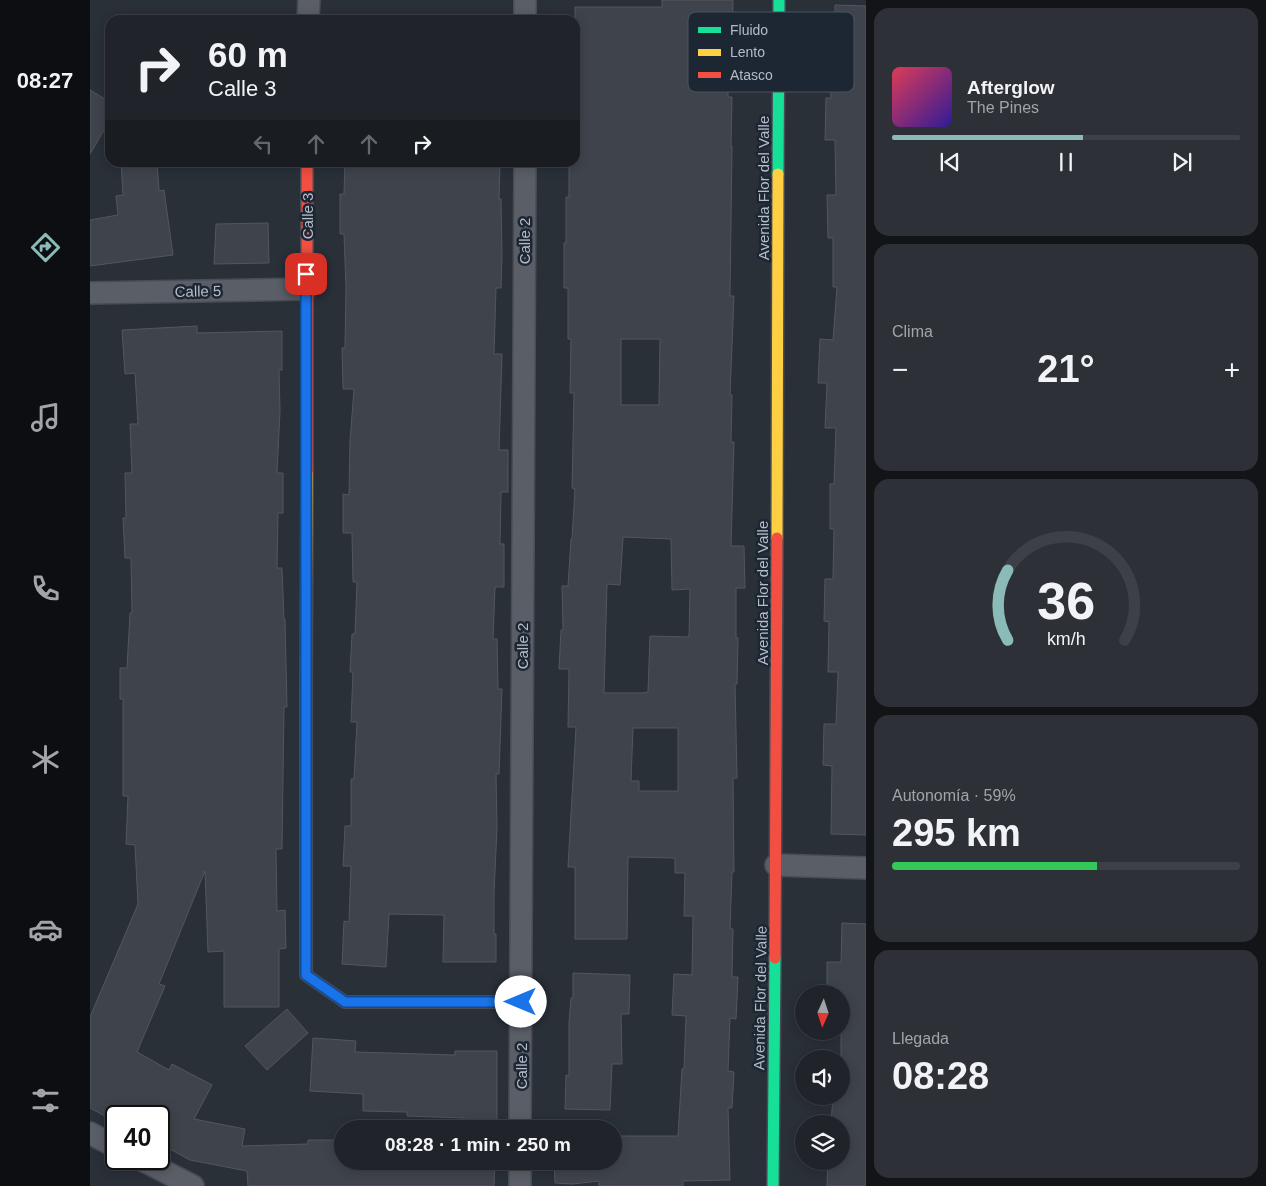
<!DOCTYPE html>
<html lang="es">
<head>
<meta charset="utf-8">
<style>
  :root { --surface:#20242a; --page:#2d3036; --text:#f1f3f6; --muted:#a2a4a8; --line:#3d4147; --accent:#8bbbb9 }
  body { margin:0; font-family:Arial,sans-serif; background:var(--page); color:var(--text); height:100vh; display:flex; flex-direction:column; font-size:19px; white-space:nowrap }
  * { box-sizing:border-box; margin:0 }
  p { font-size:16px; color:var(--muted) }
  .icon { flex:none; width:28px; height:28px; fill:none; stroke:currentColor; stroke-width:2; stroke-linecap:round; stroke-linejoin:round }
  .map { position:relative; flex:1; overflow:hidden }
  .panel { display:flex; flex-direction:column; gap:8px; padding:8px; background:#121417; width:400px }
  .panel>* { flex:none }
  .banner { position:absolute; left:15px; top:15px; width:475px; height:152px; border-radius:15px; box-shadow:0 2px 12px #0003,0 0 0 1px var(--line); background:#20242a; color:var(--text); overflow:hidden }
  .needle { width:32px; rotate:183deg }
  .fabs { position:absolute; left:705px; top:985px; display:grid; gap:10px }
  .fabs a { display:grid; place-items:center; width:55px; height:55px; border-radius:50%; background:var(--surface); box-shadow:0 2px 12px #0003,0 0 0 1px var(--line); font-size:25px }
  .speed { position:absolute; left:15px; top:1105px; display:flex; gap:10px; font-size:25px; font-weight:700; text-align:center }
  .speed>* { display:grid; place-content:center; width:65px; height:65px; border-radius:50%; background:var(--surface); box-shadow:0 2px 12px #0003,0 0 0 1px var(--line); line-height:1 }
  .speed .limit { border:2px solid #111; border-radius:8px; background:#fff; color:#111 }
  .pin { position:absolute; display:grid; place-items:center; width:42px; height:42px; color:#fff; margin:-21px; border-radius:10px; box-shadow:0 2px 8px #0006 }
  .me { position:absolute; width:55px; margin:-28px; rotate:270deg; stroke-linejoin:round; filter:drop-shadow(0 0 4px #0008) }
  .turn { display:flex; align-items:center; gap:18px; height:105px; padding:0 20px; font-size:22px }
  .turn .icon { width:65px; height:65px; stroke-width:2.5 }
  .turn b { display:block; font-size:35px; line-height:42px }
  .lanes { display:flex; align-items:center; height:48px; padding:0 20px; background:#0003; justify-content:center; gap:25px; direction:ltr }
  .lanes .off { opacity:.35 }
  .big { font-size:38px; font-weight:700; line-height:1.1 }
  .panel .tile { flex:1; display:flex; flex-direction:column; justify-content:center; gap:8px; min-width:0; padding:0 18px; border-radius:15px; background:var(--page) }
  .panel .dial { align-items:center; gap:0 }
  .dial svg { height:130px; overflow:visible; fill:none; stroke:var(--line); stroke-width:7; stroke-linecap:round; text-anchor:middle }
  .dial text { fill:var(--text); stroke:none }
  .song { display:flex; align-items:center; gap:15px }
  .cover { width:60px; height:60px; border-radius:8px; background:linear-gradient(135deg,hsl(350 70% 55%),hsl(250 70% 35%)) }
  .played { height:5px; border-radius:2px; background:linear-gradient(90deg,var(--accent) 55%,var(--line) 55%) }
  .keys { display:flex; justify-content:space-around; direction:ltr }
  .heat { display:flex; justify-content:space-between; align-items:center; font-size:28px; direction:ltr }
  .charge { height:8px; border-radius:4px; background:linear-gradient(90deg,#34c759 59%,var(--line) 0) }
  .trip { position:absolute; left:244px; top:1120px; width:288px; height:50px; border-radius:25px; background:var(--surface); box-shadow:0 2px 12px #0003,0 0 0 1px var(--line); font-weight:700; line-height:50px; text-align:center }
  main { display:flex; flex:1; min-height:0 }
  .dock { display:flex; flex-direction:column; width:90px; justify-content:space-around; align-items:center; background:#0d0e11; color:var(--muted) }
  .dock .icon { width:35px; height:35px }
  .dock .selected { color:var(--accent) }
  .dock b { font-size:22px; color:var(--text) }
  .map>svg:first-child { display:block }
  .building { fill:#3f444c; stroke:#52575f; fill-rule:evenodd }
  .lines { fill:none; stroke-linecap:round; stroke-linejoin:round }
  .street-casing { stroke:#484c55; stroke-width:24 }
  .fast-casing { stroke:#484c55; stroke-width:14 }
  .slow-casing { stroke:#484c55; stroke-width:14 }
  .jam-casing { stroke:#484c55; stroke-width:14 }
  .street { stroke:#5a5e66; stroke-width:21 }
  .fast { stroke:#16e098; stroke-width:11 }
  .slow { stroke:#ffcf43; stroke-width:11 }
  .jam { stroke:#f24e42; stroke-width:11 }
  .route-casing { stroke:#114b97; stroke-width:12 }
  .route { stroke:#1a73e8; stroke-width:9 }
  .labels { text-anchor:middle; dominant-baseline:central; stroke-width:5; stroke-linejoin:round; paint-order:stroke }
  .street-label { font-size:15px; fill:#b4bcc9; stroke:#1d2633 }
  .key { fill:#1d2633; stroke:#4a5360; stroke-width:1 }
  .key-label { font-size:14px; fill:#b4bcc9 }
</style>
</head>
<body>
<main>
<nav class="dock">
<b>08:27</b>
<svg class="icon selected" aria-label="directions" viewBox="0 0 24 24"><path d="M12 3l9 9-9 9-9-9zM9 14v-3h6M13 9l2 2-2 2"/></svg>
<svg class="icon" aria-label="music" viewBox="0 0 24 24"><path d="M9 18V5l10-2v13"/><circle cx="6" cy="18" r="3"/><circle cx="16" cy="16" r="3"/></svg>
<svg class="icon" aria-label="phone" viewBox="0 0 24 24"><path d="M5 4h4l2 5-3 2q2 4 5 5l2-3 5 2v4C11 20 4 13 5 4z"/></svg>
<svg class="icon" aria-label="climate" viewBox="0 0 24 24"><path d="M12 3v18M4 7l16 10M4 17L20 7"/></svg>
<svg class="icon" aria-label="car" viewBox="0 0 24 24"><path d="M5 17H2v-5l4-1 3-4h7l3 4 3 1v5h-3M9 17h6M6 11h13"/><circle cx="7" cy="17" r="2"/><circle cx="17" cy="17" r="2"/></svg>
<svg class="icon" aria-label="filters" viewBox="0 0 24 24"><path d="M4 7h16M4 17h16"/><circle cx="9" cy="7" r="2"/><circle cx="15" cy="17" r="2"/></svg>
</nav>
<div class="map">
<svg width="776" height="1186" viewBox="0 0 776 1186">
  <rect width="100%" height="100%" fill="#2a3038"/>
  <path class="building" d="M572,0h71l-1,40 -3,-1 -1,58h4l-1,49h1l-2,150h4l-4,99h2l-1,47h3l-3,104h13l1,42h-9v50h2l-1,46h-2l2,94h-4l1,94h-2l-2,57h3l-1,48h6l-2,42 -6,-1 -2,53 6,1 -2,36h-4l2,72 -47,1v5h-84v-5l-27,3 -17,-1 -1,-22h58v-25h66l4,-67h2l2,-53 -14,-1 2,-41 18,1 1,-59h-9l1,-43h-10v-15l-47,-1 -1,82h-52v-72h-7l8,-140h-8l1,-58h-10l2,-39h2l-1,-44h6l3,-47h1l3,-50 -3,-1 2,-95h-4l1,-54h-3v-51h-4v-45h2v-46h3v-35h6v-155h87zM531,339h39l-1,66h-38zM533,537l48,2 1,51 18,-1 -1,48 -39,-1 -2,56 -6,1h-38l3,-109 13,1zM543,728h45v63h-39v-10h-8z
    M745,5l31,1v829l-35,-1 1,-68 -9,-1 1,-41h12l2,-52h-10l1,-50 -5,-1 1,-42h8l1,-50h-4v-45h4l2,-56h-11l2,-45h-9l2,-44 13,1 4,-53h-4v-49h-5l-1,-43h9l-1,-55h-10l1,-42h5l-1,-50h5z
    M0,90l20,12v18l-20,34z
    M31,162h36l2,29 5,-1 9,65 -83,11v-46l28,-5 -2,-19 7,-1z
    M255,162h155l-1,37h2l1,57 -1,32h-5l-2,66h8l-3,96h9v42h-7l-1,52h4v43h-9l-2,52h4l1,50h4l-3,85h-3l1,54 -3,65v41h2v28h-53l1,-47 -55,-1 -3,53 -44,-3 2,-43 5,1 2,-56h-8l2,-40h6v-47h3l3,-57h-6l2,-50h-3l2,-38h3l2,-52h-4l-1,-49h-9v-39l6,1 1,-54 4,-52h-11l-1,-41h3l1,-61 -2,-53h-4v-40h4z
    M178,223l1,40 -55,1 2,-40z
    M107,326v7l85,-2v39h-3l1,41 -3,62h6v40h-5l-1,55h5l2,51h1l2,88h-3l-2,142h-6l1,62 8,-1 1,38 -7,1v58h-55v-56l-16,1 -3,-81 -46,113 6,2 -28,66 32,18 3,-6 40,21 -18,34 51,10 -3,17 66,-2v-4h33l1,21h153l-1,25h-246l-1,-15 -57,-11 -31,-17v-27h-54l-15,-8v-91l48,-113 -3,-59 -9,-1 2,-48h-5v-97h-3v-31h7l3,-55h2l-1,-55h-6l-2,-40h3l-1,-45h7l-2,-49h8l-3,-51 -10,1 -3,-44z
    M752,923l24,1v262h-39l1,-25h13v-37h-10l2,-28h8v-102h-14v-32h14z
    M483,973l57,2 -1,39h-8l1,50h-10l-2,46 -45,-1 1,-34 3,1v-53l2,-25h2z
    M197,1009l21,24 -41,37 -22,-24z
    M223,1038l43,3 -1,11 100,3v-4h42v70h-33v-3l-57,-2v-4l-44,-1v-17l-53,-3z"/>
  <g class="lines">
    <defs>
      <path id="street" d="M218,20l1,-20
        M435,20v-20
        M0,293l216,-4
        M686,865l90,3
        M430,1129l5,-967
        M0,1133l26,14
        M50,1159l53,27
        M430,1186v-25"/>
      <path id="fast" d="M688,174l1,-174
        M216,971v4l39,27h176
        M683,1186l2,-228"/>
      <path id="slow" d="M687,538l1,-364
        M216,698l1,-225"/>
      <path id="jam" d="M217,473v-311
        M685,958l2,-420
        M216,971v-273"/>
    </defs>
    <use href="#street" class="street-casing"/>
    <use href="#fast" class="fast-casing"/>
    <use href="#slow" class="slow-casing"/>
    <use href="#jam" class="jam-casing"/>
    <use href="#street" class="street"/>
    <use href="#fast" class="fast"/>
    <use href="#slow" class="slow"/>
    <use href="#jam" class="jam"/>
  </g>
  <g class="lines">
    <defs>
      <path id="route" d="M216,274v701l39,27h176"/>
    </defs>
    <use href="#route" class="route-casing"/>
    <use href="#route" class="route"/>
  </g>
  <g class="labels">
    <g class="street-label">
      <text transform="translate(673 188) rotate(-90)">Avenida Flor del Valle</text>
      <text transform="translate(217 216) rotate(-90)">Calle 3</text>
      <text transform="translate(434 241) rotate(-90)">Calle 2</text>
      <text transform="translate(108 291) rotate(-1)">Calle 5</text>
      <text transform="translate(672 593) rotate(-90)">Avenida Flor del Valle</text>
      <text transform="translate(432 646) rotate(-90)">Calle 2</text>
      <text transform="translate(670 998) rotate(-89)">Avenida Flor del Valle</text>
      <text transform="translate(431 1066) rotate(-90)">Calle 2</text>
    </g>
  </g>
  <rect x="598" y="12" width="166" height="80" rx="8" class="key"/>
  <rect x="608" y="27" width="23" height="6" fill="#16e098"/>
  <rect x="608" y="49" width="23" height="7" fill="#ffcf43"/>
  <rect x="608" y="72" width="23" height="6" fill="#f24e42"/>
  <g class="key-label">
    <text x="640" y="35">Fluido</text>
    <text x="640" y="57">Lento</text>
    <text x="640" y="80">Atasco</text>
  </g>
</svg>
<div class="fabs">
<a><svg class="needle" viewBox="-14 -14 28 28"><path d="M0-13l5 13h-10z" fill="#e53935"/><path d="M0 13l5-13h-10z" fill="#a2a4a8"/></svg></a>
<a><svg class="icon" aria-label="sound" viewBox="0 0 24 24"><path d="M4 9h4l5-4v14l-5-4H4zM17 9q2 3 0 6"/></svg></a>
<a><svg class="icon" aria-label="layers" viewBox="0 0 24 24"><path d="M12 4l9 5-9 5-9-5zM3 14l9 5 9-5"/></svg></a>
</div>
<div class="speed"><div class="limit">40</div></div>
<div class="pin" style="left:216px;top:274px;background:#d93025"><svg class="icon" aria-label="arrive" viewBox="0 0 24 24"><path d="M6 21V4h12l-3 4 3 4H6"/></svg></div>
<svg class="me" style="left:431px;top:1002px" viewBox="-20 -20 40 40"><circle r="19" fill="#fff"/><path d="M0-13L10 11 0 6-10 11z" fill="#1a73e8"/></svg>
<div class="trip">08:28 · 1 min · 250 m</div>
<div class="banner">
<div class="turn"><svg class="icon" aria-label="right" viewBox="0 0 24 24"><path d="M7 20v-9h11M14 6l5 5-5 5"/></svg><div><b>60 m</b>Calle 3</div></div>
<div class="lanes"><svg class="icon off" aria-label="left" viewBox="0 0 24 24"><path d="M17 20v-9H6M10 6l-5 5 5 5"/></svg><svg class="icon off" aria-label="ahead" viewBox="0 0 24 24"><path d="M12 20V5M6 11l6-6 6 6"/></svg><svg class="icon off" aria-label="ahead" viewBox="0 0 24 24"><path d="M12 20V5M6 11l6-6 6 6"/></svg><svg class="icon" aria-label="right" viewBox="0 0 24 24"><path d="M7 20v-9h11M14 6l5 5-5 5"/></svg></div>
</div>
</div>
<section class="panel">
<div class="tile">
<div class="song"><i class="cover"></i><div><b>Afterglow</b><p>The Pines</p></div></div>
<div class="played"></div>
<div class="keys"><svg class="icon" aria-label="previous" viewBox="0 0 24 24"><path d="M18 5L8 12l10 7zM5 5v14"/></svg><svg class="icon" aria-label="pause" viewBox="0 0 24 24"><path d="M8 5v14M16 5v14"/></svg><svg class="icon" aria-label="next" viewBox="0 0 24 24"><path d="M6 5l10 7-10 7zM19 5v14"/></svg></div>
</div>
<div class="tile"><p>Clima</p>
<div class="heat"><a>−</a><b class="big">21°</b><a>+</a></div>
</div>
<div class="tile dial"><svg viewBox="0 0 100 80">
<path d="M14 69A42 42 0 1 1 86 69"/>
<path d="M14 69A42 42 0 0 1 14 26" stroke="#8bbbb9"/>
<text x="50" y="56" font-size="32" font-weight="700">36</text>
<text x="50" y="72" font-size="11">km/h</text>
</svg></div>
<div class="tile"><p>Autonomía · 59%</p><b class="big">295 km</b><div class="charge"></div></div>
<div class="tile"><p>Llegada</p><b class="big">08:28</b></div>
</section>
</main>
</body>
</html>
